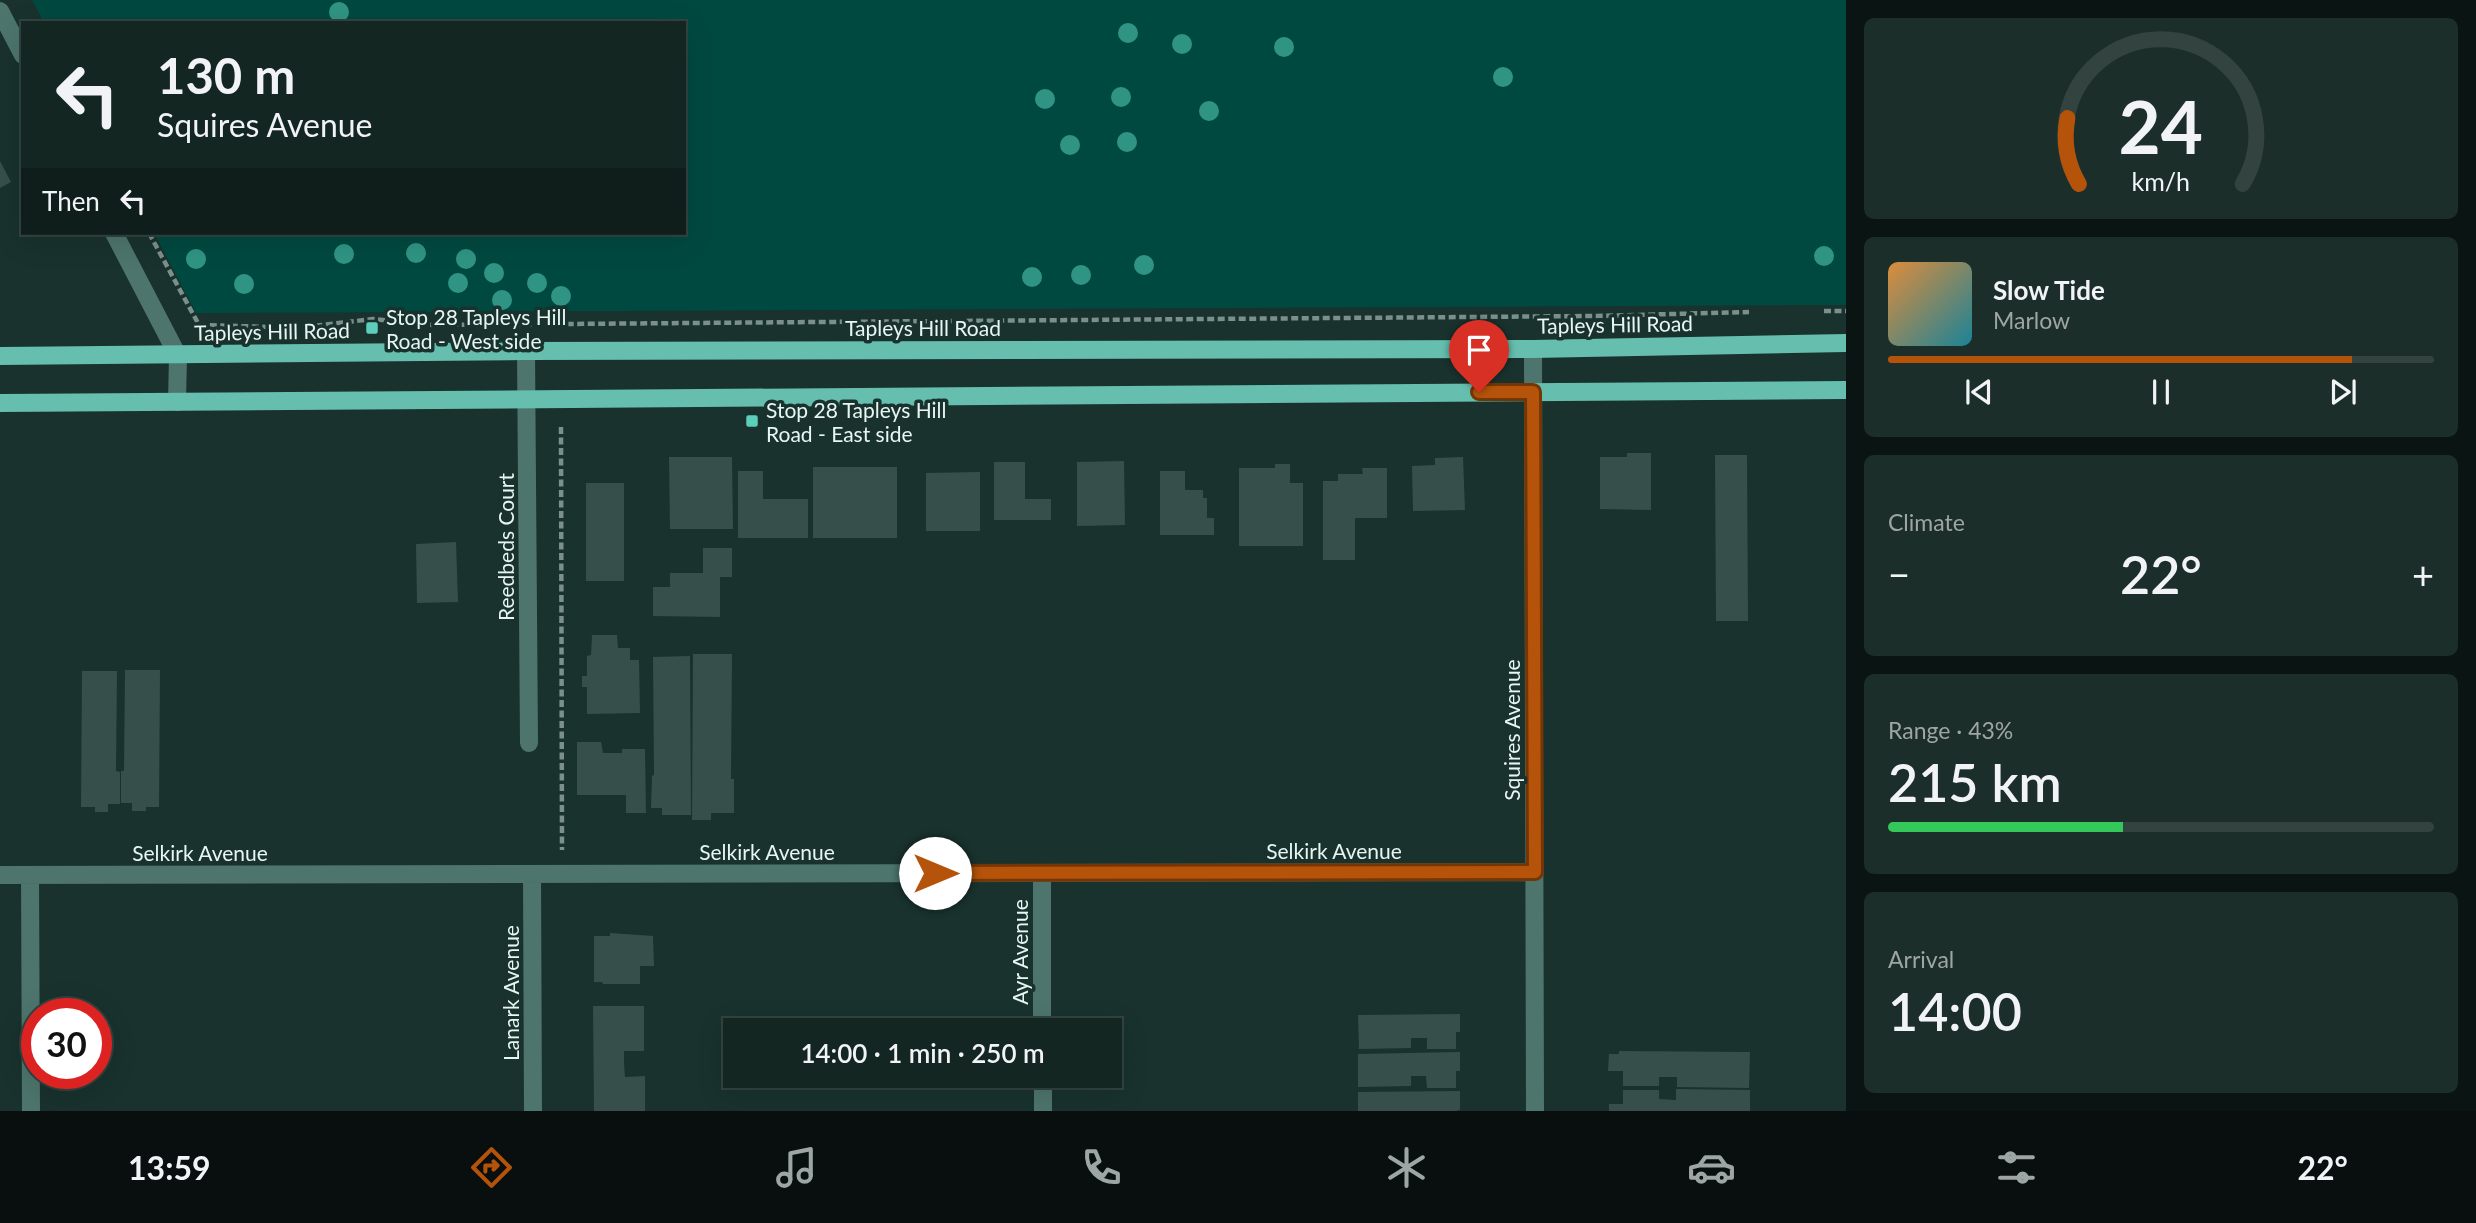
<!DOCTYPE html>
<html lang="en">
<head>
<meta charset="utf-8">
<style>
  :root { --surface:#132622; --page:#1c2e2a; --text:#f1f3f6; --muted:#9da5a5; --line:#324340; --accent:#b45309 }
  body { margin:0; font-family:Lato,sans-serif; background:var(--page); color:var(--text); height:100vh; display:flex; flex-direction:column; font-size:26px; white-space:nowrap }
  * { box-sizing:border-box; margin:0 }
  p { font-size:23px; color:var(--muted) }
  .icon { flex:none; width:38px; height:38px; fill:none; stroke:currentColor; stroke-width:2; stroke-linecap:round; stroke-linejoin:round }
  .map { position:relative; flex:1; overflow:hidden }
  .details { display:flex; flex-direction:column; gap:18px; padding:18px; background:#0a1513; width:630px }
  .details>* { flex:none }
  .top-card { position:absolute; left:21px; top:21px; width:665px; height:214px; border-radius:0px; box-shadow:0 7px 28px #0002,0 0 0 2px var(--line); background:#132622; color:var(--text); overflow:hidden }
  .speed { position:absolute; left:21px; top:998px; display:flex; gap:14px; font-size:35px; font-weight:700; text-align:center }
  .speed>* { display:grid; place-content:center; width:91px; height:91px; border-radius:50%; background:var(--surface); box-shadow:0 7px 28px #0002,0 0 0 2px var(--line); line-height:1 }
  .speed .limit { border:10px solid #d22; background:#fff; color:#111 }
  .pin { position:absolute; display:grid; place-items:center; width:60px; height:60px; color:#fff; margin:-72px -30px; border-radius:50% 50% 50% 0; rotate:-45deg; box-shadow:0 0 7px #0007 }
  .pin .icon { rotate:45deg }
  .me { position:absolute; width:77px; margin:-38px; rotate:90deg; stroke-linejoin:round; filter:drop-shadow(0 0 5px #0008) }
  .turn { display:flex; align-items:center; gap:24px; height:147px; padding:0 21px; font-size:32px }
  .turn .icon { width:91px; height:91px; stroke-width:2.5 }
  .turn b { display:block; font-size:49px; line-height:60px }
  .then { display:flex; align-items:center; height:66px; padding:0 21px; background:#0003; gap:14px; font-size:26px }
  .big { font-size:52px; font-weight:600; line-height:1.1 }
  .details .widget { flex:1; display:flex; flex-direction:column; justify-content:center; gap:10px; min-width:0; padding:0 24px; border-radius:10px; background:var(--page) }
  .details .dial { align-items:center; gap:0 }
  .dial svg { height:182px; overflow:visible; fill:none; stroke:var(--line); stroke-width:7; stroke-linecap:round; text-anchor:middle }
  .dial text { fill:var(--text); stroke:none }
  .song { display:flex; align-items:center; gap:21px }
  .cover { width:84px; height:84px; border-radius:10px; background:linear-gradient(135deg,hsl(30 70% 55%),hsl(190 70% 35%)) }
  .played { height:7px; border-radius:4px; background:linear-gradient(90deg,var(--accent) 85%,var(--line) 85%) }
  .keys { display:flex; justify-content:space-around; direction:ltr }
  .heat { display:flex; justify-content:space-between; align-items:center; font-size:38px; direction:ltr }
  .charge { height:10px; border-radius:5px; background:linear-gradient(90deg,#34c759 43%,var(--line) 0) }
  .trip { position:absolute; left:723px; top:1018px; width:399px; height:70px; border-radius:0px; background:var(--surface); box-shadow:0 7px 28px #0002,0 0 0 2px var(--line); font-weight:600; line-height:70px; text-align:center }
  .tabs { display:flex; height:112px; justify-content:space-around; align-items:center; background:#080f0e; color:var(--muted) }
  .tabs .icon { width:49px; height:49px }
  .tabs .selected { color:var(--accent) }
  .tabs b { font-size:32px; color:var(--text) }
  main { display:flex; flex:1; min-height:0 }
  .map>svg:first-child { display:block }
  .green { fill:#004940 }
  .building { fill:#364f4a }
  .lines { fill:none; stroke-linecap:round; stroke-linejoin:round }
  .path { stroke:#7b8f8b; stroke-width:4.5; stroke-dasharray:7 3.5; stroke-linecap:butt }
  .minor { stroke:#4d756d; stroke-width:18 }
  .major { stroke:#65beae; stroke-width:18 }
  .tree { fill:#309484 }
  .route-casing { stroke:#753606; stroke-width:18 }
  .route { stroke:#b45309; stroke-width:12 }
  .poi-dot { fill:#5ccebb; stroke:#19322d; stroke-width:2.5 }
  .labels { text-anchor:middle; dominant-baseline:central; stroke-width:7; stroke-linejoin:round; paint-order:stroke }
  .poi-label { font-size:21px; fill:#e7f6f2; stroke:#19322d; text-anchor:start }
  .street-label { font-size:21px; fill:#e7f6f2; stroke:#19322d }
</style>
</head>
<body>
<main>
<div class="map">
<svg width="1846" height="1111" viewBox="0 0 1846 1111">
  <rect width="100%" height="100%" fill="#19322d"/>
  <path class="green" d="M32,0h1814v305l-1650,8 -42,-80h530v-210h-640z"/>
  <path class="building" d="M0,161l11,21 -11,6z
    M1627,453h24v57l-51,-1v-52h27z
    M1715,455h32l1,166h-32z
    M669,457h63l1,72h-63z
    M1463,457l2,53 -52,1 -1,-45 23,-1v-7z
    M1124,461l1,64 -48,1v-64z
    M994,462h31v37h26v21h-57z
    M1275,464h15v19h13v63h-64v-78h36z
    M813,467h84v71h-84z
    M1362,468h25v50h-32v42h-32v-79h15v-7h25z
    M738,471h25v28h45v39h-70z
    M1160,471h25v19h18v8h4v20h7v17h-54z
    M980,472v59h-54v-58z
    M586,483h38v98h-38z
    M456,542l2,60 -41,1 -1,-59z
    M703,548h29v29h-12v40l-67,-1v-29h17v-14h33z
    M592,635h25l1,13h12v12h9l1,53 -53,1v-27h-5v-11h5v-20l4,-1z
    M693,654h39l-1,125h3v34h-23v7h-19z
    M690,656l1,159h-29v-7h-11l1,-32 2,-1 -1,-118z
    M125,670h35l-1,137h-13v4h-14v-8h-11v-32h3z
    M82,671h35l-1,100 4,1v32h-12v8h-13v-5h-14z
    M577,742h24l2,11h19v-4h23l1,64h-20v-18h-49z
    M610,933l43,3 1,30h-14v18h-37l-1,-2h-8v-46h16z
    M593,1006h51v45h-20v13l1,13 20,-1v35h-51z
    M1460,1014v18h-4v17h-29v-11h-16v10l-52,1 -1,-34z
    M1619,1051l131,1 -1,36 -72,-1v-10h-18v9h-36v-15h-15l1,-17h10z
    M1460,1052v19h-4v17h-29l-1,-12h-15v10l-53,1v-33z
    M1676,1089l74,1v21h-141v-7h14v-14h36v9l17,1z
    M1460,1091v19l-4,1h-98v-19z"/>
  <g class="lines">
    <path class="path" d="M149,233l50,92 73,2
      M1824,311h22
      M305,327l68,-8 60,6 1163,-9 153,-4
      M561,427l1,423"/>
    <path class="minor" d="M0,11l23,44
      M114,233l64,123 -1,46
      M1533,349l2,762
      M526,351l3,392
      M1042,873v158
      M0,875l1535,-3
      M30,875l1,236
      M532,875l1,236
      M1043,1076v35"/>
    <path class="major" d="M0,356l526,-5 1007,-2 313,-6
      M0,403l1846,-13"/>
  </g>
  <g class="tree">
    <circle cx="339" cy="12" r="10"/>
    <circle cx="1128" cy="33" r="10"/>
    <circle cx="1182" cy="44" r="10"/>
    <circle cx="1284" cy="47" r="10"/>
    <circle cx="1503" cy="77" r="10"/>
    <circle cx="1121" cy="97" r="10"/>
    <circle cx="1045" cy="99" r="10"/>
    <circle cx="1209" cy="111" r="10"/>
    <circle cx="1127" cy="142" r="10"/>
    <circle cx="1070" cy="145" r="10"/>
    <circle cx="416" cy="253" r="10"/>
    <circle cx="344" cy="254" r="10"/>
    <circle cx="1824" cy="256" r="10"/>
    <circle cx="196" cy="259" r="10"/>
    <circle cx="466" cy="259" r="10"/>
    <circle cx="1144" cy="265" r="10"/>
    <circle cx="494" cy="273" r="10"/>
    <circle cx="1081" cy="275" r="10"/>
    <circle cx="1032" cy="277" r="10"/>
    <circle cx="458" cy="283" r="10"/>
    <circle cx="537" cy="283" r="10"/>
    <circle cx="244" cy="284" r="10"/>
    <circle cx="561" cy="296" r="10"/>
    <circle cx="502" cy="300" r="10"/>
  </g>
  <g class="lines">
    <defs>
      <path id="route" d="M935,873l600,-1 -2,-480h-54"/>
    </defs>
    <use href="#route" class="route-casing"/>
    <use href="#route" class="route"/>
  </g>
  <g class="poi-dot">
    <rect x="365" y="321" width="14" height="14" rx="3.5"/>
    <rect x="745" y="414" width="14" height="14" rx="3.5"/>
  </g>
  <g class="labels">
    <g class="poi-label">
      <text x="386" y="316">Stop 28 Tapleys Hill<tspan x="386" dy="24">Road - West side</tspan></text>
      <text x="766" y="409">Stop 28 Tapleys Hill<tspan x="766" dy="24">Road - East side</tspan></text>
    </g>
    <g class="street-label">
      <text transform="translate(1615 324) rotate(-1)">Tapleys Hill Road</text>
      <text x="923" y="327">Tapleys Hill Road</text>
      <text transform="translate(272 331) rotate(-1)">Tapleys Hill Road</text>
      <text transform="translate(505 547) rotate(-90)">Reedbeds Court</text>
      <text transform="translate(1511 730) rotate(-90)">Squires Avenue</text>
      <text x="1334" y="850">Selkirk Avenue</text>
      <text x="767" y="851">Selkirk Avenue</text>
      <text x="200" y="852">Selkirk Avenue</text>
      <text transform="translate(1019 952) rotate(-90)">Ayr Avenue</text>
      <text transform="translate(510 993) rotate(-90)">Lanark Avenue</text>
    </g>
  </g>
</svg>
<div class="speed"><div class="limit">30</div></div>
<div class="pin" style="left:1479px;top:392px;background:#d93025"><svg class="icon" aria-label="arrive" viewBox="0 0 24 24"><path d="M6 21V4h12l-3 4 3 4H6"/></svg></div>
<svg class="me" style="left:935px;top:873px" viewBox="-20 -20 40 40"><circle r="19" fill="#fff"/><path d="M0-13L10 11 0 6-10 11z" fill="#b45309"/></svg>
<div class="trip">14:00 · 1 min · 250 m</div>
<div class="top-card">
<div class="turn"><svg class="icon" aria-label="left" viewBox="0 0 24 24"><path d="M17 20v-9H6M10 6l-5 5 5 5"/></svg><div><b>130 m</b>Squires Avenue</div></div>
<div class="then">Then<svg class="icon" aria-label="left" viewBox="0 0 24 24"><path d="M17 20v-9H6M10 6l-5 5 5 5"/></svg></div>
</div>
</div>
<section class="details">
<div class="widget dial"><svg viewBox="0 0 100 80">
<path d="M14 69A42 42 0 1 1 86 69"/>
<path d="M14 69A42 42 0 0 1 9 40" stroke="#b45309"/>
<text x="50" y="56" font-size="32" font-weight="700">24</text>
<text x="50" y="72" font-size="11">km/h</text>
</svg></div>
<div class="widget">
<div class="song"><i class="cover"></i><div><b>Slow Tide</b><p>Marlow</p></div></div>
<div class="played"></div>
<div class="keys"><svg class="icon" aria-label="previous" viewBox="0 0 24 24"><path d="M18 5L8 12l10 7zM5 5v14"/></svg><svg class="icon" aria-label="pause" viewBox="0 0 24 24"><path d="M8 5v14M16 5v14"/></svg><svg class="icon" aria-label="next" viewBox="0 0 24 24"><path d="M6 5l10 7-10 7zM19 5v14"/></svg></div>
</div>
<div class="widget"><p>Climate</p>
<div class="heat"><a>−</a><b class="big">22°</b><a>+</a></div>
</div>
<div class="widget"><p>Range · 43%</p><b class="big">215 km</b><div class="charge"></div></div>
<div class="widget"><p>Arrival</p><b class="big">14:00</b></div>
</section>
</main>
<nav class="tabs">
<b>13:59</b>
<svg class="icon selected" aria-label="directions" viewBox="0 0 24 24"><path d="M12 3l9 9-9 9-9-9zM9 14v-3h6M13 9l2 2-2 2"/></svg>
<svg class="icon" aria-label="music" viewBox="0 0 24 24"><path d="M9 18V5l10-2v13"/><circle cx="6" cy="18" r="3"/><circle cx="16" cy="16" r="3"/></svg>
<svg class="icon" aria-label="phone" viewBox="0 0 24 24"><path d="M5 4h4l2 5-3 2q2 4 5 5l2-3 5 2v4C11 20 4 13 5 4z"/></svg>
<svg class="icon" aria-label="climate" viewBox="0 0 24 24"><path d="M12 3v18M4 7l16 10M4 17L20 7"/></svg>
<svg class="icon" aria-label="car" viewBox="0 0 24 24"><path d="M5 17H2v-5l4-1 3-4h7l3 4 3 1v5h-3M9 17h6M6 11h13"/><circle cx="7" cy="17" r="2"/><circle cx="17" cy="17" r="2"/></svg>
<svg class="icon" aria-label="filters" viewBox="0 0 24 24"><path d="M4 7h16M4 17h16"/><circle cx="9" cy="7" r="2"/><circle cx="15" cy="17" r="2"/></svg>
<b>22°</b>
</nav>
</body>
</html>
